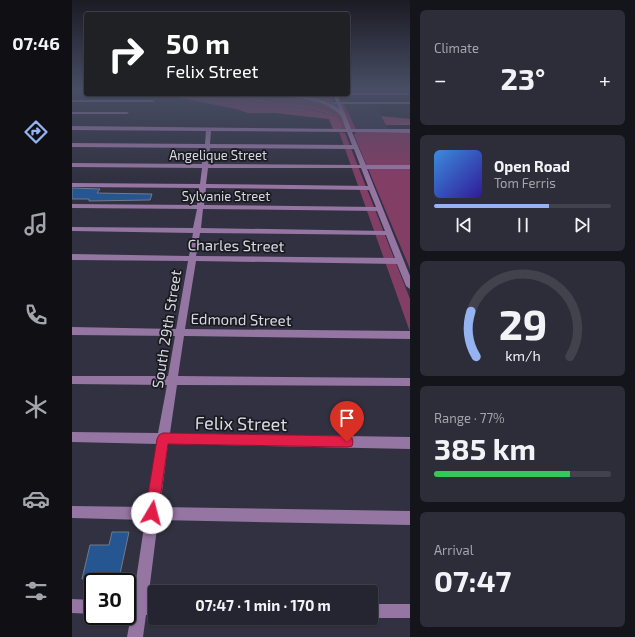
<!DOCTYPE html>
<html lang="en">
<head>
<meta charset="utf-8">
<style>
  :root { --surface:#252531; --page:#2d2d39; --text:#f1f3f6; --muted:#a3a5ab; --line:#42424d; --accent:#95b2f1 }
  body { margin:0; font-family:"Exo 2",sans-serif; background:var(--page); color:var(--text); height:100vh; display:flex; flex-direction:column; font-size:15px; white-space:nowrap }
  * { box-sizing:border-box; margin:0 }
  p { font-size:13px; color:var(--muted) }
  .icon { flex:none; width:22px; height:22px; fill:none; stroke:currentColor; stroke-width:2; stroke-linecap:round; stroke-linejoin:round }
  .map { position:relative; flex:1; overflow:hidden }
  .sheet { display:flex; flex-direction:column; gap:10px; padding:10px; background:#14141b; width:225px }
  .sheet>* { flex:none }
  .banner { position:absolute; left:12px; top:12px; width:266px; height:84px; border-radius:4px; box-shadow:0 1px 3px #0004,0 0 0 1px var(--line); background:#202124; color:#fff; overflow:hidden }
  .speed { position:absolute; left:12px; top:573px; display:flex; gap:8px; font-size:20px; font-weight:700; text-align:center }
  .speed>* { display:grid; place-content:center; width:52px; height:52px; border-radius:50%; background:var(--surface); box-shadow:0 1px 3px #0004,0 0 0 1px var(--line); line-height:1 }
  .speed .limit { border:2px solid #111; border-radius:6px; background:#fff; color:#111 }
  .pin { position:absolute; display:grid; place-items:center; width:34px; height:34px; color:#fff; margin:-41px -17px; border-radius:50% 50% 50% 0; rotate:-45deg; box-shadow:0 0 4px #0007 }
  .pin .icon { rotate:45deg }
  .me { position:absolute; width:44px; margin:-22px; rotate:8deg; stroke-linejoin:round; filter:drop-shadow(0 0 3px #0008) }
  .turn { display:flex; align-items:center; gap:14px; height:84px; padding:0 16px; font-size:18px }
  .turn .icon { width:52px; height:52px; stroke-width:2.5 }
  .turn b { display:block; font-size:28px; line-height:34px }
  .big { font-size:30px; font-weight:700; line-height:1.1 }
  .sheet .widget { flex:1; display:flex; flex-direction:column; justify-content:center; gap:6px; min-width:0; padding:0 14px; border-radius:6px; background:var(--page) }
  .sheet .dial { align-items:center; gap:0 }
  .dial svg { height:104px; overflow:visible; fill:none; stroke:var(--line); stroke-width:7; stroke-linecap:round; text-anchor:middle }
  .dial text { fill:var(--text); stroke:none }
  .song { display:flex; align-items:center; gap:12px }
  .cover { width:48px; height:48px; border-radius:6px; background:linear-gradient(135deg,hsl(210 70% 55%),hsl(250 70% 35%)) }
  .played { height:4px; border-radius:2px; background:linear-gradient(90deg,var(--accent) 65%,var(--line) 65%) }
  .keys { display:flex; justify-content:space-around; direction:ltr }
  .heat { display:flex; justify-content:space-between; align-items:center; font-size:22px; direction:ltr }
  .charge { height:6px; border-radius:3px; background:linear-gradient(90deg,#34c759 77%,var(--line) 0) }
  .trip { position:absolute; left:76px; top:585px; width:230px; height:40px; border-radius:4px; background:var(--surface); box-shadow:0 1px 3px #0004,0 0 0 1px var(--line); font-weight:700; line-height:40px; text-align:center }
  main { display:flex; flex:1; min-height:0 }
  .tab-bar { display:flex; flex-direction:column; width:72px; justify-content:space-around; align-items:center; background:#0f0f14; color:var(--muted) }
  .tab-bar .icon { width:28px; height:28px }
  .tab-bar .current { color:var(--accent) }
  .tab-bar b { font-size:18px; color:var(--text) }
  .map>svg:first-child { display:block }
  .built { fill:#393950 }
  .green { fill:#833e66 }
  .forest { fill:#8f4670 }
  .building { fill:#265692; stroke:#6f7b8b }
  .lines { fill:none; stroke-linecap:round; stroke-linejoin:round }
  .path { stroke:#7f7f8c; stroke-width:1; stroke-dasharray:1.5 1.5; stroke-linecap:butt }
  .minor { fill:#9575a2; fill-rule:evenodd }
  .route { fill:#e11d48; stroke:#92132f }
  .labels { text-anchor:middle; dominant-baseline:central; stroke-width:3.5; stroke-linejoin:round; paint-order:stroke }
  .far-street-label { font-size:13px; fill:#d9d9e4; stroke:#1a1a21 }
  .street-label { font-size:15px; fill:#d9d9e4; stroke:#1a1a21 }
  .near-street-label { font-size:18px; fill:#d9d9e4; stroke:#1a1a21 }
</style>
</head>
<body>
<main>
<nav class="tab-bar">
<b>07:46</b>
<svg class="icon current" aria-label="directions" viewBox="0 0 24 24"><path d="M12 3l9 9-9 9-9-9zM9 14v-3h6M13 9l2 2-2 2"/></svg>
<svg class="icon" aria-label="music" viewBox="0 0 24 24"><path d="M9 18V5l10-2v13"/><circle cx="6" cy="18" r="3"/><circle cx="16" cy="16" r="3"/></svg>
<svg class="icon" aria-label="phone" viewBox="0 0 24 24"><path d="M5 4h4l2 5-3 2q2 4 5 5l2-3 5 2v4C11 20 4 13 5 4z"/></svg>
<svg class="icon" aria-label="climate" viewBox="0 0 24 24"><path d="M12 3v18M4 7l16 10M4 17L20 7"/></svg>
<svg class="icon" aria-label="car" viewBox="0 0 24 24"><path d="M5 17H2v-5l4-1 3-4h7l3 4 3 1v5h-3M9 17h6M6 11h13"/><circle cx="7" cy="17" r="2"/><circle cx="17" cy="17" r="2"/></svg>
<svg class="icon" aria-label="filters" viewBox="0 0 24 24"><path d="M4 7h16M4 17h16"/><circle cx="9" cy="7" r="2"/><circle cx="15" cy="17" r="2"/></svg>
</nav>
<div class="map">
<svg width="338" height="637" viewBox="0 0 338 637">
  <rect width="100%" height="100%" fill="#313141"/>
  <path class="built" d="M272,104h30l15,26 -33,-1z"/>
  <path class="green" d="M121,94h138l3,8 10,2 12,25h-23l-4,-10z
    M267,132l6,1 65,166v33z
    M284,132l54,1v136l-56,-134z"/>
  <path class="forest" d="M90,94h54l46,9 35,4 40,10 5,9 -3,3h-6l-4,-10 -54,-6h-27l-12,-4z
    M309,116l29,3v6h-24z"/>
  <path class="building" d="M0,188l28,1 -3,4 55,1 -2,6 -61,1v-2h-17z
    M40,532h17l-9,42 -22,-1 -1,5 -15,1 8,-34h19z"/>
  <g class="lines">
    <path class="path" d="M146,94l12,2
      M181,100l58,7 21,7
      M328,124h10"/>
    <path class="minor" d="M276,93h62v2h-72l2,7h70v2h-69l10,25h59v4l-58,-1 14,33h44v4h-43l43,107v13l-4,-3 -9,-22 -201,-3 -11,68 225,2v8l-226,-3 -6,40 232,2v8l-233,-1 -7,48 240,4v12l-242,-5 -8,63 250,4v14l-252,-5 -10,80 7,1v14h-9l-3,22h-16l4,-22 -4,-1v-14h6l12,-80 -73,-2v-12l75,1 10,-63 -85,-2v-10l86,1 9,-48 -95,-1v-8h96l7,-40 -103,-1v-8l104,2 12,-68 -116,-1v-6l117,2 4,-23 -121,-2v-4l121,1 4,-19 -125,-1v-4l125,1 2,-17 -127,-1v-4l128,1 2,-16 -130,-1v-4l130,1 2,-16 -132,-1v-4l133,1 1,-13 -134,-1v-4l274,3c-2,-4 -3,-11 -6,-14 -22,-23 -76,-18 -105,-20l-2,-1c31,0 80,-4 106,15l-2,-5 -6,-1 5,-1 -3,-8h15zM139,131l136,1 5,13 -142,-1zM138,148l144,1 6,16 -152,-1zM136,168h153l7,18 -162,-2zM134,188l163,2 7,17 -172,-2zM131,209l174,2 8,20 -184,-3zM128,233l186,2 9,23 -199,-2z
      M0,100h81l2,1 -2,1h-81z
      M0,112h55l2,1 -2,1h-55z
      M0,599l21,1v14l-21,-1z
      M299,604h39v14h-40h1z"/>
  </g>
  <linearGradient id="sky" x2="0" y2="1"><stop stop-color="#1b1b24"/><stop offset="0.5" stop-color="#484e65"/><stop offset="1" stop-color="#484e65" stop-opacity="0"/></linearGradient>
  <rect width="338" height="178" fill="url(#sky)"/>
  <path class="route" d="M91,433l184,3 5,2 1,4 -1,4 -5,1 -179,-3 -10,69 -2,5 -4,2 -5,-2 -2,-5 12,-74 2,-4z"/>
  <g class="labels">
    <g class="far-street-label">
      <text x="146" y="155">Angelique Street</text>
      <text x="154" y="196">Sylvanie Street</text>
    </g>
    <g class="street-label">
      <text transform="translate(164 245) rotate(1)">Charles Street</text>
      <text transform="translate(169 319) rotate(1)">Edmond Street</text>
      <text transform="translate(94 329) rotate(-81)">South 29th Street</text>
    </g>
    <g class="near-street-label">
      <text transform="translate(169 423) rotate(1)">Felix Street</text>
    </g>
  </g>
</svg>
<div class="speed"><div class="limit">30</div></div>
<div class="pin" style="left:275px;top:442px;background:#d93025"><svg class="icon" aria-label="arrive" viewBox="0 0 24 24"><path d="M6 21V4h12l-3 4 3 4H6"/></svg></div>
<svg class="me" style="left:80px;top:513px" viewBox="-20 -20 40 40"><circle r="19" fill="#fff"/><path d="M0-13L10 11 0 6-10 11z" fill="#e11d48"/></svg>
<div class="trip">07:47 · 1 min · 170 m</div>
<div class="banner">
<div class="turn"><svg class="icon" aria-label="right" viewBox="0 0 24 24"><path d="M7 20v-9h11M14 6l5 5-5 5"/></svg><div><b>50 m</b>Felix Street</div></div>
</div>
</div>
<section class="sheet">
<div class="widget"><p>Climate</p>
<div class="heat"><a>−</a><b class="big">23°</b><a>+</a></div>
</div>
<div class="widget">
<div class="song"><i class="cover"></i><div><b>Open Road</b><p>Tom Ferris</p></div></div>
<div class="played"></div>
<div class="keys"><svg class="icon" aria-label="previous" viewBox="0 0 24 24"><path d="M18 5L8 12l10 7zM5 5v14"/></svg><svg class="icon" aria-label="pause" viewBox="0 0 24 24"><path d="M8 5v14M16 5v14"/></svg><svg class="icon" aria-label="next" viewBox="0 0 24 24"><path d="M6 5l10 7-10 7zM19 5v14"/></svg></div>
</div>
<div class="widget dial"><svg viewBox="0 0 100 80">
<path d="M14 69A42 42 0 1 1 86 69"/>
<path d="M14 69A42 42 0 0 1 10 34" stroke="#95b2f1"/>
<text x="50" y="56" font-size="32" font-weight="700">29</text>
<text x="50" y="72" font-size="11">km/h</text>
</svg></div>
<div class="widget"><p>Range · 77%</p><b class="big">385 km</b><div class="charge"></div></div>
<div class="widget"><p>Arrival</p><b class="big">07:47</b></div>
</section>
</main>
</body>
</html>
